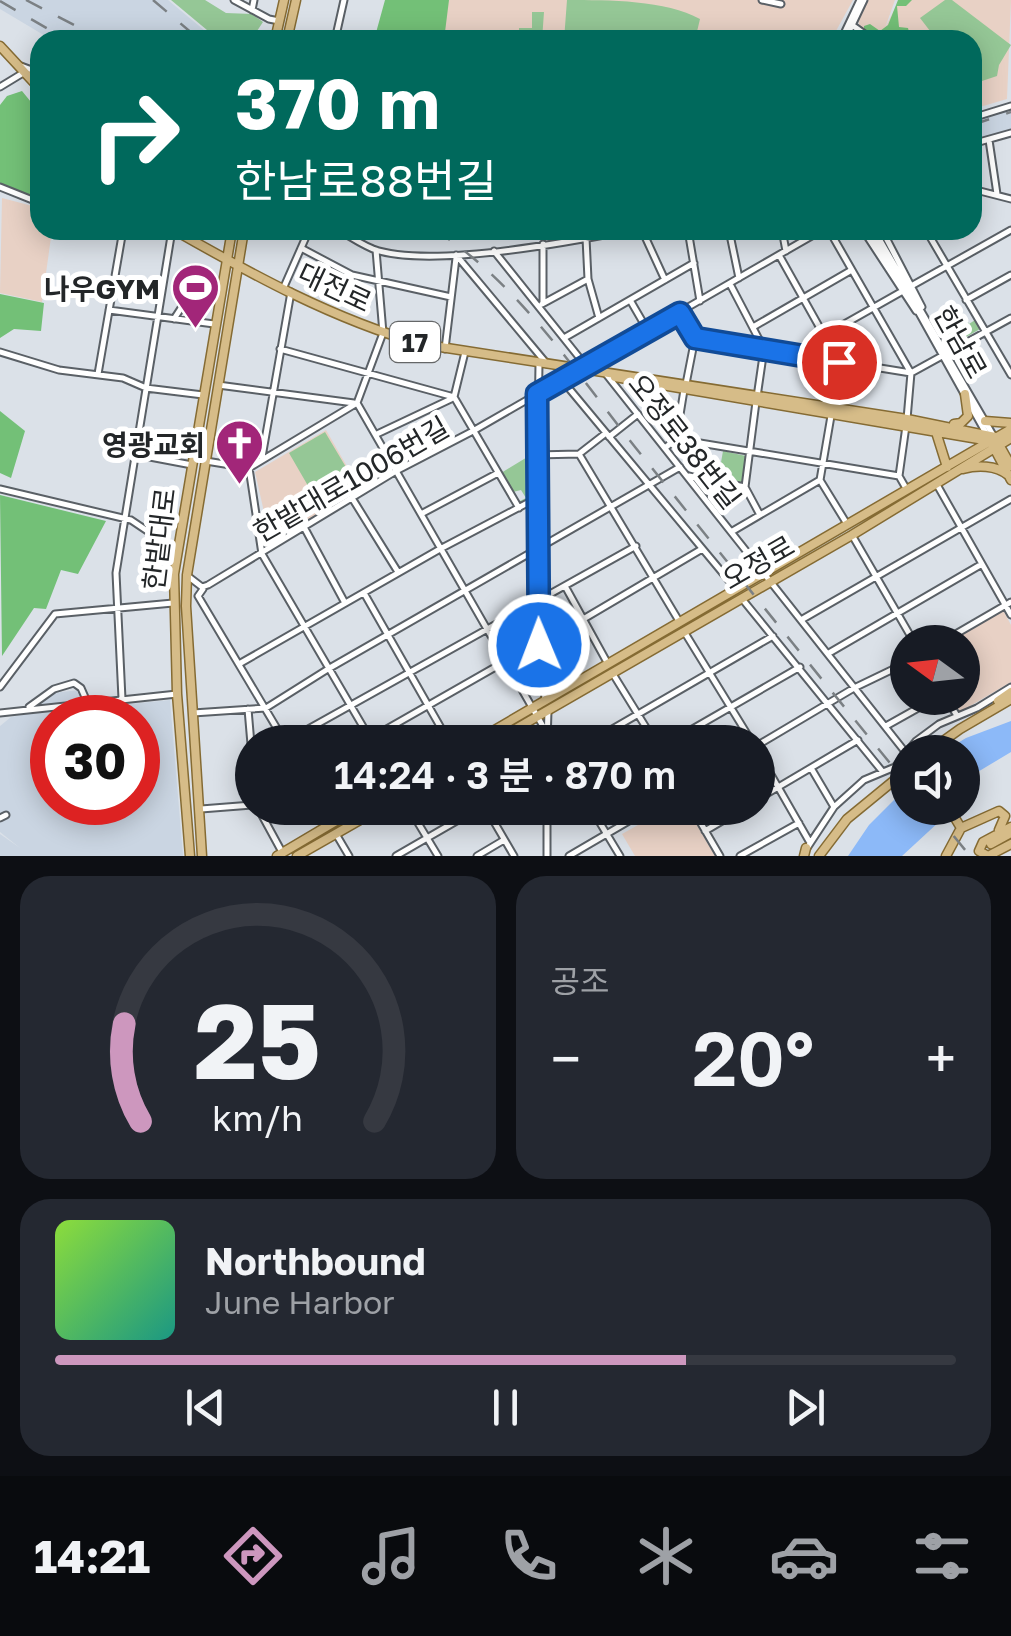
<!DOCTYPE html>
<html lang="ko">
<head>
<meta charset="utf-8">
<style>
  :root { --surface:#171b24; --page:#242831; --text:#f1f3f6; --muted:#9ea1a6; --line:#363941; --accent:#cd97be }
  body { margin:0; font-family:"Golos Text","Noto Sans KR",sans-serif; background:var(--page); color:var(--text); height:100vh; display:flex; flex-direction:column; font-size:38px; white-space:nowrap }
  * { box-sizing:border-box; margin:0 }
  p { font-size:32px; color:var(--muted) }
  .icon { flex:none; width:55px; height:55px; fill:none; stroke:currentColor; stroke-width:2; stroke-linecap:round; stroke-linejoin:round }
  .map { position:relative; height:856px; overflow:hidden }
  .panel { display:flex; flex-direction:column; gap:20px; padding:20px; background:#0d0f14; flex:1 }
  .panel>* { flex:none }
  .banner { position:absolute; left:30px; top:30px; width:952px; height:210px; border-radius:30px; box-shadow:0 5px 25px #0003; background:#00695c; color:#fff; overflow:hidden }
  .needle { width:65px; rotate:285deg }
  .controls { position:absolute; left:890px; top:625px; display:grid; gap:20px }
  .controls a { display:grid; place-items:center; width:90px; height:90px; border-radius:50%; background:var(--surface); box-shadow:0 5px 25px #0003; font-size:50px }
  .speed { position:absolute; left:30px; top:695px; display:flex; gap:20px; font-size:50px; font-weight:700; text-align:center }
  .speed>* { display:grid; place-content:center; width:130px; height:130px; border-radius:50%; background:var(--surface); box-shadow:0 5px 25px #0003; line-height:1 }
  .speed .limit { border:15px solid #d22; background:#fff; color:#111 }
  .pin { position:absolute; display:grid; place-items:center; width:85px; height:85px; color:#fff; margin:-42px; border:5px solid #fff; border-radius:50%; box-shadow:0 2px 10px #0007 }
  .me { position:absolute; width:110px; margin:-55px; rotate:359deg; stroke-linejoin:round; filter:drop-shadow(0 0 8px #0008) }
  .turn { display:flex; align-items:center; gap:35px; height:210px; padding:0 40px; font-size:45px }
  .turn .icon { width:130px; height:130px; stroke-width:2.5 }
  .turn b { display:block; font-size:70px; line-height:85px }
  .big { font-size:75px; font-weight:600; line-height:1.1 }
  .panel .widget { flex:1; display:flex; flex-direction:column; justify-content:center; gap:15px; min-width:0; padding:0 35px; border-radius:30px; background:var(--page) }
  .panel .dial { align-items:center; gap:0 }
  .dial svg { height:260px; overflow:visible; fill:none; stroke:var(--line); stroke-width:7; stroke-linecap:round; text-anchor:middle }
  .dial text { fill:var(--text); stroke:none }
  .song { display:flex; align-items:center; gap:30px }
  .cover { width:120px; height:120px; border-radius:15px; background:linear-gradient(135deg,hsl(90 70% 55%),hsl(170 70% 35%)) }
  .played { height:10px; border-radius:5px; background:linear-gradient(90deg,var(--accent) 70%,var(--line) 70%) }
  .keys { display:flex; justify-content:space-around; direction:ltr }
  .heat { display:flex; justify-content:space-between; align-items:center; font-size:55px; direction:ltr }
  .panel .tiles { flex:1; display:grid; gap:20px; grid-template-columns:1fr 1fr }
  .widget:last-child { grid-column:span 2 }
  .trip { position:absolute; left:235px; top:725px; width:540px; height:100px; border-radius:50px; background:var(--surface); box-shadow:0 5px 25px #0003; font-weight:600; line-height:100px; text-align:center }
  .menu { display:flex; height:160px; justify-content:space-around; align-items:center; background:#090b0e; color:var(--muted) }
  .menu .icon { width:70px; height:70px }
  .menu .current { color:var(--accent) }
  .menu b { font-size:45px; color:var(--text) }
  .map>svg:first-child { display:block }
  .built { fill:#cad5e2; fill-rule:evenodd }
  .education { fill:#e8d1c5 }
  .green { fill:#95c796 }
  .forest { fill:#73c077 }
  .water { fill:#8cb9f8 }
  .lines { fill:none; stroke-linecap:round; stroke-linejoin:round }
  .minor-casing { stroke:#5a6066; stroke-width:9 }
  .major-casing { stroke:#856b33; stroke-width:11 }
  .minor { stroke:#fff; stroke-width:5 }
  .major { stroke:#d6bc88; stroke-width:8 }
  .rail { stroke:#7b8084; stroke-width:2.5; stroke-dasharray:18 18; stroke-linecap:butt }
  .route-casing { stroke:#114b97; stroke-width:25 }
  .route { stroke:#1a73e8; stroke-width:18 }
  .labels { text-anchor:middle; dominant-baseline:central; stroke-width:10; stroke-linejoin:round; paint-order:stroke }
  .shield { fill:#fff; stroke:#656768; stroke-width:2.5 }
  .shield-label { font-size:25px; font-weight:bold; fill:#232628 }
  .street-label { font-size:28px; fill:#232628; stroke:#fff }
  .poi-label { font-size:28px; font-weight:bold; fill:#232628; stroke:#fff; text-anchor:end }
</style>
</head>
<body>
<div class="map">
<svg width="1011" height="856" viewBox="0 0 1011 856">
  <rect width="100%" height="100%" fill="#dbe1e8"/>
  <path class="built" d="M0,0h168l48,40h-164l-52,-31z
    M1011,109v20l-38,11v-18z
    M457,230h138l-83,7z
    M80,690l6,12 -47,5 -1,-4 15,-10z
    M170,700l13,156h-183v-22l20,14 -20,-16v-106l11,-9 16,-3zM52,718h86v84h-86z"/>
  <path class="education" d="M386,0h467l-22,40h-456z
    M866,0h29l-10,28 11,-22 7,-6h108l-4,99 -34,10 -1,-69h-93l-17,-9 -3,-5 -1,-10z
    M2,198l38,10v22h12l-10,72 -42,-9z
    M326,430l34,59 -89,54 -16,-71z
    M1003,610l8,15v57l-51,30 -8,-14h10v-56h-13z
    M668,808h19l28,48h-80l-13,-22z"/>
  <path class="green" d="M171,0h34l21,13 26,1 11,8 -12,18h-32z
    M567,0c42,0 99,0 133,19l-5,21h-131z
    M945,0h7l59,45 -12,20 -2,11 -24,8 -1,-44h-35l-17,-22z
    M532,12h12l-2,28h-15l-8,-4v-8h13z
    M965,317l4,7 6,-4 5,9 -31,18 -9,-16z
    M325,432l34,57 -37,21 -33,-57z
    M723,451l23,5 -2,28 -17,-2 2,-13 -9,-1z
    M529,456l3,1 3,36 -14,11 -3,-2 8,-4 -5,-8 -8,2 -12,-19z"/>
  <path class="forest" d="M385,0h64l-5,40h-70z
    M898,0h14l-6,6h-9l2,21 9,1 1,4 -7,2 -1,6h-22l-15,-10v-4l6,-2 10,7 8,-6z
    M22,91l18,22v86l-35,-14 -5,4v-84l7,-9z
    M0,294l44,9 -3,28 -27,-2 -14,9z
    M0,411l25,20 -14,47 -11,-5z
    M0,495l106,26 -28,53 -17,-4 -15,39 -12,-1 -32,48z"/>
  <path class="water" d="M1011,721v31l-35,21 -13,18 -1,-39h-19l23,-14z
    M907,787l1,21h46l-52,48h-54l21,-31z"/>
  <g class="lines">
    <defs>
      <path id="minor" d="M234,0l35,19 10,2
        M762,0l19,4
        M252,10l2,-10
        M852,25l21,15
        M335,40l9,-40
        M841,40l19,-40
        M845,40l19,-40
        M21,66l19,7
        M0,87l23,-14
        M972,118l39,-12
        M989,140l8,54
        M972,144l39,-11
        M0,187l40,16
        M972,189l39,10
        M339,230c11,7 22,14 34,19 55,20 197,-7 257,-19
        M642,230l23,50
        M688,230l12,71
        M729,230l10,48
        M782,230l4,21
        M829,230l82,143 -4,46
        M863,230l53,81
        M868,230l46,74 73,131
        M874,230l119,205
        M882,230l40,77
        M926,230l85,145
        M586,238l2,41 11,39
        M543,244v59
        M301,248l51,27 99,22
        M376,250l7,83 -26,70 195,339
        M494,251l92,115
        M456,255l91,109
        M779,255l60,107 -7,44
        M730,284l34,65 -7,48
        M913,285l98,-55
        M283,289l26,-59
        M630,300l18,31
        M966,300l45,-25
        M542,304l46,-25
        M109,310l105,14
        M680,313l15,25 216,35 100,-55
        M174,319l22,-34 24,4
        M753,327l97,-56
        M825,335l76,-43
        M564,338l130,-75
        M280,349l174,48
        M445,349l11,-91
        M0,352l59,18 64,8 23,10 57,7
        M465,352l-11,45 65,111
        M539,364l-3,186 9,151
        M98,374l25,-144
        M606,374l300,379
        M562,380l174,209
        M686,384l9,-46
        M218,385l136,18
        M831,416l-11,64 27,44
        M906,426l-7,50 8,14
        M377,434l74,-35
        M609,437l29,-23
        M676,439l8,-49
        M665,448l11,-9 223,37
        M134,454l58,11
        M579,454l100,167
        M536,455l43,-1 27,-21
        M262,457l29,-165
        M206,461l43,7 108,-65
        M249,468l13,86 110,188
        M689,476l56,11
        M936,483l75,132
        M745,487l11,-85
        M745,487l15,28
        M0,489l131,31 46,31
        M352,498l46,74
        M421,514l77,-41
        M304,527l41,76
        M731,532l89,-52
        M852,535l62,107
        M189,577l13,10 6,-2 188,-114 77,-40 349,-201
        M565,586l43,78
        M203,589l-5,7 87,146
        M364,593l85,149
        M743,600l139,171
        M801,620l210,-121
        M685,633l67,109
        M942,642l69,-40
        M541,644l161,-95
        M829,653l153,-89
        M239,664l201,-115 97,-51
        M613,674l42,68
        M0,687l55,-73 118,-11
        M946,698l10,16
        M122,699l-6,-126 56,-343
        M29,707l25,-18 20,-6 7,5 7,16
        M248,709l4,47
        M0,713l177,-19
        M193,713l73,-5 62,-39 352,-202
        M886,726l50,-28
        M285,742l351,-196
        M364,742l142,-81
        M547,742l1,-31
        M590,742l183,-106
        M670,742l130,-75
        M758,745l96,-57 54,-26
        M758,752l51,89
        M811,768l23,39
        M758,799l100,-59
        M258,808l24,44
        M321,808l10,16
        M409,808l29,48
        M486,808l28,48
        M591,808l29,48
        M692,808l28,48
        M201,809l51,-4
        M0,818l6,-3
        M705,831l39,-23
        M336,834l13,22
        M807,848l27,-41 30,-27 31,-13 21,-26 23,-17 38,-16 34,-21
        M396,856l83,-48
        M477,856l27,-16
        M547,856v-48
        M569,856l82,-48
        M740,856l59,-33"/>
      <path id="major" d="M275,40l9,-40
        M287,40l9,-40
        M0,46l40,43
        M174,230c79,45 159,89 247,114l486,75 88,18
        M615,377l375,64
        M985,421l26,2
        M954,424l7,-1 7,-7 -3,-22
        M936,432l11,35
        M997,441l14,25
        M992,444l19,36
        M963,469c14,-4 33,-4 45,6
        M998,701l13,-9
        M474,742l537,-313
        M493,742l359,-207 159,-97
        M928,752l32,-23 51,-30
        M1011,827l-28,15 -4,9 9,5 23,-12
        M961,828l38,-17 6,5 -6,14
        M991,844l20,-11
        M190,856l-13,-162 -3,-120 58,-344
        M202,856l-16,-250 1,-31 57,-345
        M277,856l81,-48
        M297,856l84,-48
        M804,856l2,-8
        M819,856l28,-37 61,-50
        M946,856l15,-28 -12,-20"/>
    </defs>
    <use href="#minor" class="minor-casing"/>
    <use href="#major" class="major-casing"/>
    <use href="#minor" class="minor"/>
    <use href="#major" class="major"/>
    <path class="rail" d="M26,0l77,40
      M153,0l47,40
      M0,1l67,39
      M972,125l39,-13
      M435,230c82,52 140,141 200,217 91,113 181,226 273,338
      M473,230l57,4 53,-4
      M931,808l39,48"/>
  </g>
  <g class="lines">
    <defs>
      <path id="route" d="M539,645l-2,-251 143,-81 15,25 144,24"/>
    </defs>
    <use href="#route" class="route-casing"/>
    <use href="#route" class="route"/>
  </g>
  <defs>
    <symbol id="stadium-pin" viewBox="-11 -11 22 30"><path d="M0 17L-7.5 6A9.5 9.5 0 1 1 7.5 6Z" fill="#a22679" stroke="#fff"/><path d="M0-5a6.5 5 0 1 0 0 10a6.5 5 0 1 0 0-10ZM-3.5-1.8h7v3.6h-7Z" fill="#fff"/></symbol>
    <symbol id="church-pin" viewBox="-11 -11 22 30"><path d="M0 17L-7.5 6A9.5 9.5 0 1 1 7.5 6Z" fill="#a22679" stroke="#fff"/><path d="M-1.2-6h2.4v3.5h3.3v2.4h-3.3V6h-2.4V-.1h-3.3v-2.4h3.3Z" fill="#fff"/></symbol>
  </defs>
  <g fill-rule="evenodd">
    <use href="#stadium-pin" x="168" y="260" width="55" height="75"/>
    <use href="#church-pin" x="212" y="416" width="55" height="75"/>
  </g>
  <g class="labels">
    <rect class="shield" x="390" y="322" width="50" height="40" rx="8"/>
    <g class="shield-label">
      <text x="415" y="342">17</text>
    </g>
    <g class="street-label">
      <text transform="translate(335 287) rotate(25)">대전로</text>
      <text transform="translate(961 342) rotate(61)">한남로</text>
      <text transform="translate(685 441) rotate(52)">오정로38번길</text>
      <text transform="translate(351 479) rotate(-30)">한밭대로1006번길</text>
      <text transform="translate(159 539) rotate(-83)">한밭대로</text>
      <text transform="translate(758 562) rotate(-30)">오정로</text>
    </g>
    <g class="poi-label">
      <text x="160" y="288">나우GYM</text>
      <text x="205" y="444">영광교회</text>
    </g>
  </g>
</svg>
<div class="controls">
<a><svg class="needle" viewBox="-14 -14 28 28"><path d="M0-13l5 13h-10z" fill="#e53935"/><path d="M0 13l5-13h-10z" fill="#9ea1a6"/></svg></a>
<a><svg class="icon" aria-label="sound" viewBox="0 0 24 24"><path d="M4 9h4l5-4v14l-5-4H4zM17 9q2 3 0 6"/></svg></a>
</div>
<div class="speed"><div class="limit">30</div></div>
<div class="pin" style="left:839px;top:362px;background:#d93025"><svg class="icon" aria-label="arrive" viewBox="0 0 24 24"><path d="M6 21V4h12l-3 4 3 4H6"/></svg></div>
<svg class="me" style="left:539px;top:645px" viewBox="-20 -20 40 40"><circle r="17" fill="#1a73e8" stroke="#fff" stroke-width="3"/><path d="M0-11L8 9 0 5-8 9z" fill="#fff"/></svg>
<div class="trip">14:24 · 3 분 · 870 m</div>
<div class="banner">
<div class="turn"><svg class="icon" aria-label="right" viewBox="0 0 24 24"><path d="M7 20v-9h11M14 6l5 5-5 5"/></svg><div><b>370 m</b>한남로88번길</div></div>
</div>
</div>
<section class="panel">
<div class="tiles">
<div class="widget dial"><svg viewBox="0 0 100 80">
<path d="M14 69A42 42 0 1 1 86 69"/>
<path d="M14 69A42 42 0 0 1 9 39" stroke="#cd97be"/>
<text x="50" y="56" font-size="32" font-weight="700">25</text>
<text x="50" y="72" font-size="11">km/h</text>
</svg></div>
<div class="widget"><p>공조</p>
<div class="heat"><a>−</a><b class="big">20°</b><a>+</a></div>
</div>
<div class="widget">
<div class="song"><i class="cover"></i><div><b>Northbound</b><p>June Harbor</p></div></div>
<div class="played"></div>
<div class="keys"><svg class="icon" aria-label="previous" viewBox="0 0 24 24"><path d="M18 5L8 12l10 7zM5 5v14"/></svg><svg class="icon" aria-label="pause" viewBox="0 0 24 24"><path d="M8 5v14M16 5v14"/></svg><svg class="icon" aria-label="next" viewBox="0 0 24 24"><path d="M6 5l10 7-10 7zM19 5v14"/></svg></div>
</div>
</div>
</section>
<nav class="menu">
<b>14:21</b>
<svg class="icon current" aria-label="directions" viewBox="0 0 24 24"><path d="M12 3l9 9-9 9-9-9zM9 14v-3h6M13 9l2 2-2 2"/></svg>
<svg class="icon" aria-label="music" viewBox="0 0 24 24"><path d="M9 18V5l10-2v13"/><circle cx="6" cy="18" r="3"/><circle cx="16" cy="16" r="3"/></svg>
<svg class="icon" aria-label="phone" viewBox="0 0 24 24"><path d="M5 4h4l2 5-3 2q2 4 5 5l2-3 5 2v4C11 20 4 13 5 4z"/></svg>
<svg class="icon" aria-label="climate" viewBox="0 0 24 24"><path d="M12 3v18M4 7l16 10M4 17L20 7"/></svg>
<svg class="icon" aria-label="car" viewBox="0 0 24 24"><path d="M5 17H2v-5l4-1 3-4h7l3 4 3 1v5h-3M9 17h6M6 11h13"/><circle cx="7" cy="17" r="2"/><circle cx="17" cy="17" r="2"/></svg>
<svg class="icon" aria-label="filters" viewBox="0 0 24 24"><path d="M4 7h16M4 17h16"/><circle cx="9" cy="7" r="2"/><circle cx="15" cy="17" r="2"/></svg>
</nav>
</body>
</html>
